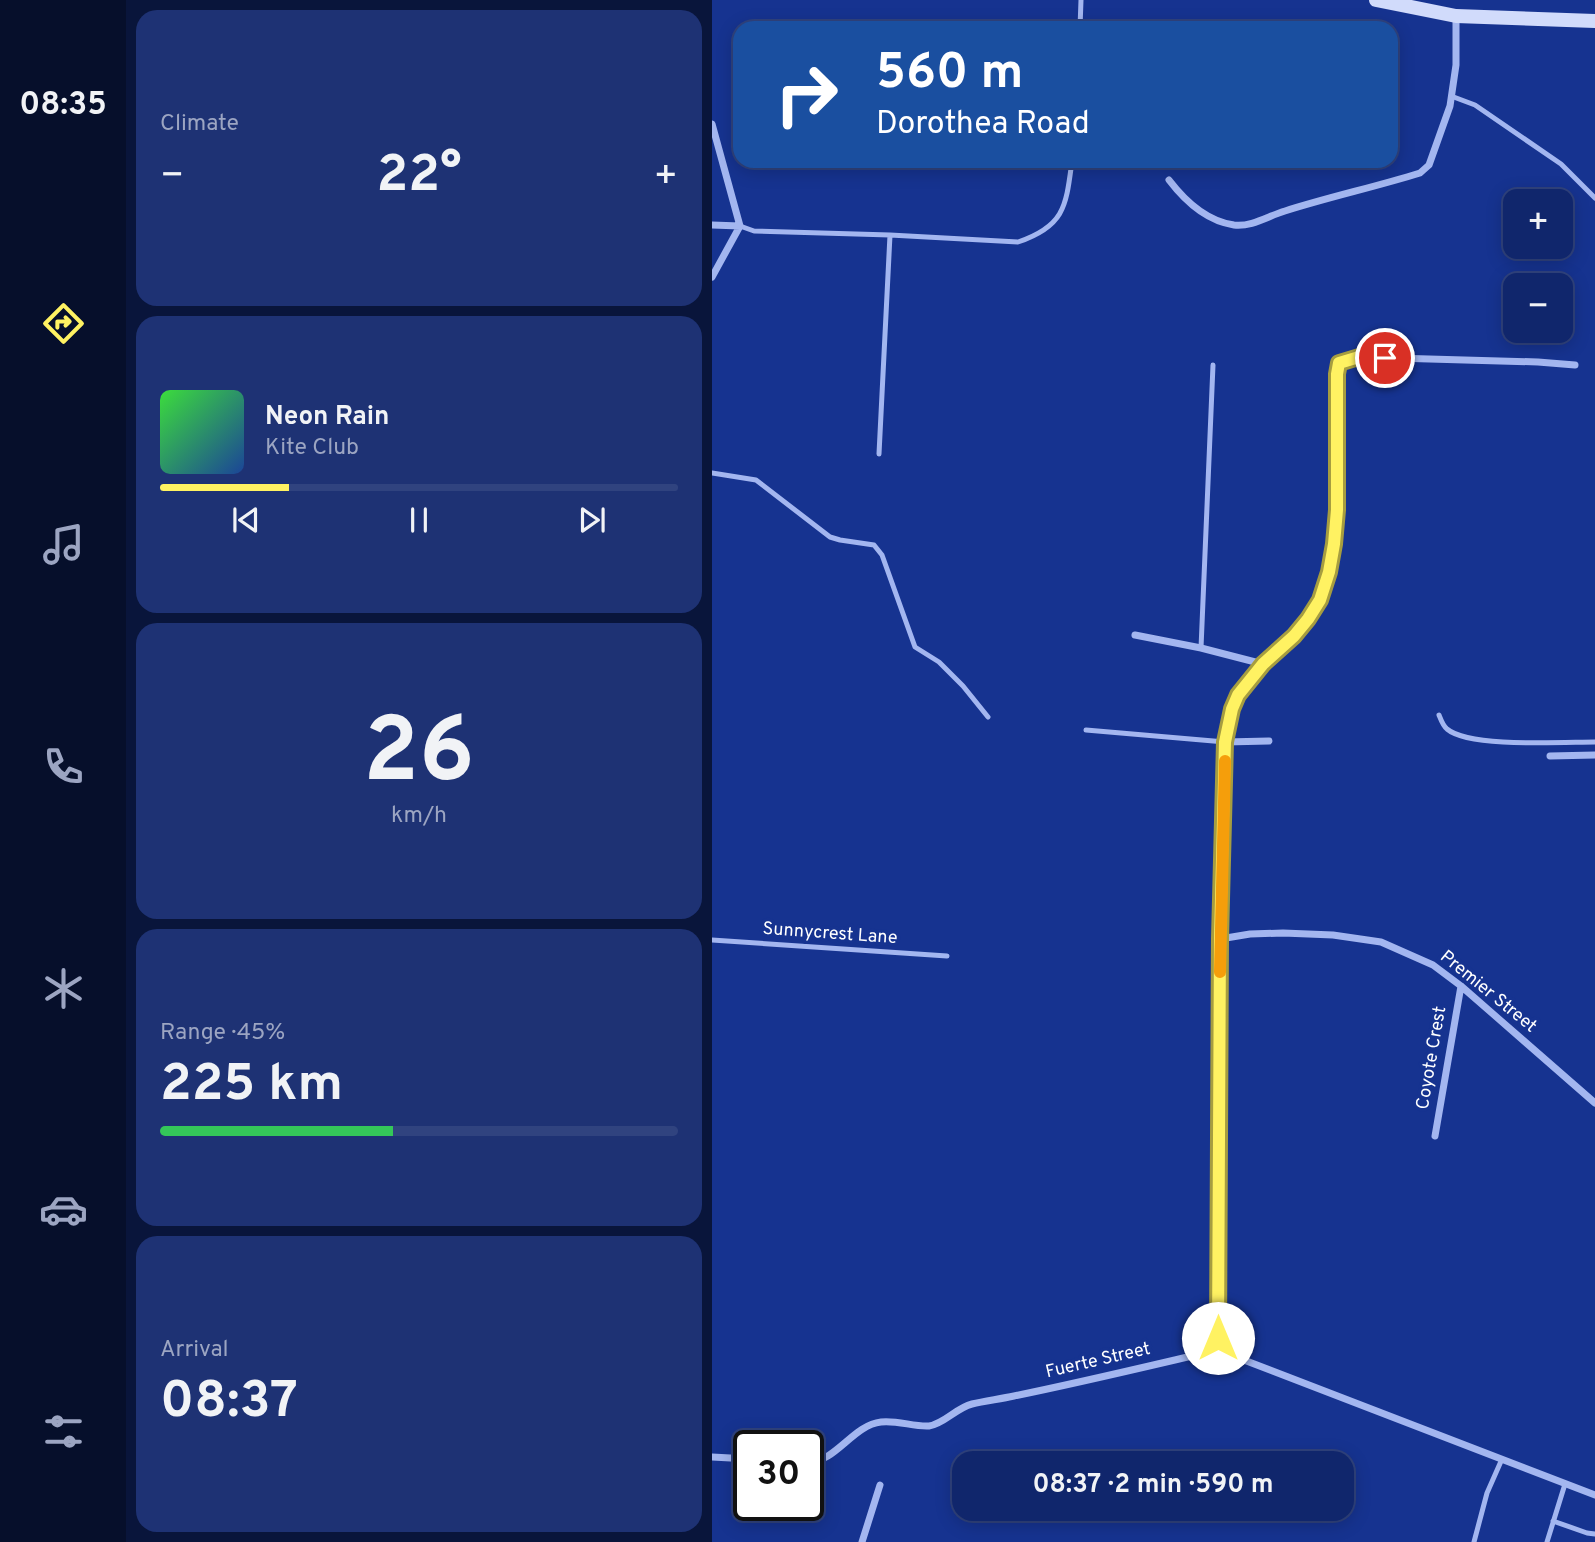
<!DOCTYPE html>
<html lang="en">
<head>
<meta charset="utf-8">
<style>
  :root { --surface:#10266c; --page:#1e3274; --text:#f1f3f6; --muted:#9ca5c2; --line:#30437f; --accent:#fff262 }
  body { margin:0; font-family:Overpass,sans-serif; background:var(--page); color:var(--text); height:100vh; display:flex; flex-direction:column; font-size:26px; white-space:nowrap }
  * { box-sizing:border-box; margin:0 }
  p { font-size:23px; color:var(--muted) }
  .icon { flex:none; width:38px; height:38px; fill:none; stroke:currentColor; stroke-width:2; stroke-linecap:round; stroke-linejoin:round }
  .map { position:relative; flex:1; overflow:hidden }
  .side { display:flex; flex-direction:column; gap:10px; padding:10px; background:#09153b; width:586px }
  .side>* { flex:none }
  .top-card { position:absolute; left:21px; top:21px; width:665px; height:147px; border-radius:21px; box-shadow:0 4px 18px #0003,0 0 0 2px var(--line); background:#1a4fa0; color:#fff; overflow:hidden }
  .controls { position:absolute; left:791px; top:189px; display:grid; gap:14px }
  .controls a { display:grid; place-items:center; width:70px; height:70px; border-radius:14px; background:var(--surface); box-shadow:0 4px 18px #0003,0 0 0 2px var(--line); font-size:35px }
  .speed { position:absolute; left:21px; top:1430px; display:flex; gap:14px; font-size:35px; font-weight:700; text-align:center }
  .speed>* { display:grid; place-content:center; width:91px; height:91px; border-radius:50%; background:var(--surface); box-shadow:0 4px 18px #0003,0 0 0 2px var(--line); line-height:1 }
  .speed .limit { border:4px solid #111; border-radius:10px; background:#fff; color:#111 }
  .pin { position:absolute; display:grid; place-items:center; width:60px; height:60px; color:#fff; margin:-30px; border:4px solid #fff; border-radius:50%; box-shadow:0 2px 7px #0007 }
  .me { position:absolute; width:77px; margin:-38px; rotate:0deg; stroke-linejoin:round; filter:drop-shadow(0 0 5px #0008) }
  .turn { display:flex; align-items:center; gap:24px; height:147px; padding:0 28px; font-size:32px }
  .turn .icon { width:91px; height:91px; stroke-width:2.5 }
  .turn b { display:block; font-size:49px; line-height:60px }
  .big { font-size:52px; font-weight:700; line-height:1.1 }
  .side .widget { flex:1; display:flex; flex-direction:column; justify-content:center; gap:10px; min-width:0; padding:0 24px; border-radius:21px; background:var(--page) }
  .side .dial { align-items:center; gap:0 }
  .dial b { font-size:91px; line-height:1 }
  .song { display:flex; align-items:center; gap:21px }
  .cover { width:84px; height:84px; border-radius:10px; background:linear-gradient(135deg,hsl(120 70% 55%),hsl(220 70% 35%)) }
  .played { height:7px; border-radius:4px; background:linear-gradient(90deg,var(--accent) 25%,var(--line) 25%) }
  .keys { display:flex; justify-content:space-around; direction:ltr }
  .heat { display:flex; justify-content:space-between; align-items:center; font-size:38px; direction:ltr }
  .charge { height:10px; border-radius:5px; background:linear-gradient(90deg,#34c759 45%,var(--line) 0) }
  .trip { position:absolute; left:240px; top:1451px; width:402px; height:70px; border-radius:21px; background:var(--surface); box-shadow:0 4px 18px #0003,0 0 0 2px var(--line); font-weight:700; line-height:70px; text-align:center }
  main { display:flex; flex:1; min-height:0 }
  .dock { display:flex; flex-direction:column; width:126px; justify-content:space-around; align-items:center; background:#060f2b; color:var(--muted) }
  .dock .icon { width:49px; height:49px }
  .dock .active { color:var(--accent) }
  .dock b { font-size:32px; color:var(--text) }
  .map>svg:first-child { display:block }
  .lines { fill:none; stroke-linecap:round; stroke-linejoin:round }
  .lane { stroke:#a3b6f0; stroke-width:5 }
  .street { stroke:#a3b6f0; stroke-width:7 }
  .secondary { stroke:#d1dbfb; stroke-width:14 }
  .route-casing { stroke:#a69d40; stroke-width:18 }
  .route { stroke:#fff262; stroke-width:12 }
  .slow { stroke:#f59e0b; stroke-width:12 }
  .labels { text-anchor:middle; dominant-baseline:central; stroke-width:7; stroke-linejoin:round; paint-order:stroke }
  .street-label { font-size:18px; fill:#fff; stroke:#163390 }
</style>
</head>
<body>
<main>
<nav class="dock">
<b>08:35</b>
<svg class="icon active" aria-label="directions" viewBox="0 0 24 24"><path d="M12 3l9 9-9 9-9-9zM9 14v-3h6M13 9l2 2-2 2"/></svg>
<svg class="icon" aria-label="music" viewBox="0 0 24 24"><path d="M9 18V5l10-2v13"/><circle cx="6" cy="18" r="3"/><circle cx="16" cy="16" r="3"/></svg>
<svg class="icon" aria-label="phone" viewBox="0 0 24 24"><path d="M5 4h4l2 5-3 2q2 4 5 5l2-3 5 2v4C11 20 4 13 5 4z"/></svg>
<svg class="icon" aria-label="climate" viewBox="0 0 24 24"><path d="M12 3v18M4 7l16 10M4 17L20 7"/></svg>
<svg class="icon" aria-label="car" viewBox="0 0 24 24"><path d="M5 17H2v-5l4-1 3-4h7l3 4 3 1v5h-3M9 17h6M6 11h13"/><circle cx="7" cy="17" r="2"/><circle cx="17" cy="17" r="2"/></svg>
<svg class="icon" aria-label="filters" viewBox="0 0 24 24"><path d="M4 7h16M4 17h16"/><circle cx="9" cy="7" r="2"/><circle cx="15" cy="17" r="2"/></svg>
</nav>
<section class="side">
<div class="widget"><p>Climate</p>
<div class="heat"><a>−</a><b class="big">22°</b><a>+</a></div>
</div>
<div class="widget">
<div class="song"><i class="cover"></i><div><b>Neon Rain</b><p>Kite Club</p></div></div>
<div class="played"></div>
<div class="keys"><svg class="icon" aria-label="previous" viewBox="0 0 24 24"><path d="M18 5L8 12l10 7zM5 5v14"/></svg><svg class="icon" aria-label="pause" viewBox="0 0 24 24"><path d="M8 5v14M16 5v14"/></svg><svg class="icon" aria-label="next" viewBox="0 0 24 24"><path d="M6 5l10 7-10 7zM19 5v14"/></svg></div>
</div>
<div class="widget dial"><b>26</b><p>km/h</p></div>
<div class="widget"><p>Range · 45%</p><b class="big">225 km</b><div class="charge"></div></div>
<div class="widget"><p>Arrival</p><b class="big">08:37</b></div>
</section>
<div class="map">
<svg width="883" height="1542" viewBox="0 0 883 1542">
  <rect width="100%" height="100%" fill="#163390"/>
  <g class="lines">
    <path class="lane" d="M368,28l1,-28
      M739,96l24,9 86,59 34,34
      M28,226l14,5 136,4 -11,219
      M178,235l128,7c47,-16 48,-36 54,-81
      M0,473l44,7 74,57 10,3 34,5 8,10 33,92 24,15 24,24 25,31
      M489,648l12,-283
      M727,715c2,5 4,11 8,14 22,19 117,13 148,13
      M374,730l139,12
      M0,940l235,16
      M841,1521l34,12 8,1
      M762,1542l13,-49 15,-34
      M835,1542l18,-58"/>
    <path class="street" d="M0,124l28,102 -28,51
      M457,180c16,21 37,41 65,45 18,2 34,-9 51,-14 44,-14 90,-24 135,-38l9,-8 21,-59 6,-41v-48
      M0,225l28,1
      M423,635l66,13 62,16
      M513,742l44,-1
      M838,756l45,-1
      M508,939l30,-5 33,-1 50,2 48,7 52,23 28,21 134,117
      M723,1136l26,-150
      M510,1349l-4,-11 2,-399 5,-197 7,-33 6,-14 25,-31 31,-28 14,-17 12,-19 9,-28 5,-28 3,-34v-136l2,-11 20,-6 179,5 37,3
      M0,1457l37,2
      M96,1462c27,1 45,-37 73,-40 16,-2 33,5 48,4 15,-2 27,-18 43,-22 13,-3 28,-5 42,-8 69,-14 139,-31 208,-47l14,8 359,138
      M150,1542l18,-57"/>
    <path class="secondary" d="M664,0l80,16 139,5"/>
  </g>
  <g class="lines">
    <defs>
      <path id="route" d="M506,1338l2,-399 5,-197 7,-33 6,-14 25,-31 31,-28 14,-17 12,-19 9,-28 5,-28 3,-34v-136l2,-11 20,-6 26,1"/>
    </defs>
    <use href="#route" class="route-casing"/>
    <use href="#route" class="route"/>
    <path class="slow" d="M508,972l5,-211"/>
  </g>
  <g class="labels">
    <g class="street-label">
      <text transform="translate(118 934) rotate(4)">Sunnycrest Lane</text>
      <text transform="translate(776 992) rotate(39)">Premier Street</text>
      <text transform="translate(720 1058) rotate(-80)">Coyote Crest</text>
      <text transform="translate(386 1361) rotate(-13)">Fuerte Street</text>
    </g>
  </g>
</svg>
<div class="controls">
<a>+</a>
<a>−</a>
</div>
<div class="speed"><div class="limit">30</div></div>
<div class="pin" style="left:673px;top:358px;background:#d93025"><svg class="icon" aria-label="arrive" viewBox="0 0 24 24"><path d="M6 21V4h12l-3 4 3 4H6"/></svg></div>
<svg class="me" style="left:506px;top:1338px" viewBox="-20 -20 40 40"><circle r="19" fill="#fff"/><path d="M0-13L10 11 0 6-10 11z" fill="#fff262"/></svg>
<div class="trip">08:37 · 2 min · 590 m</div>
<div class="top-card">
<div class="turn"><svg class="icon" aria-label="right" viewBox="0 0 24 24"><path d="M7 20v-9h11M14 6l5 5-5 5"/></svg><div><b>560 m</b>Dorothea Road</div></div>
</div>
</div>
</main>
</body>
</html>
